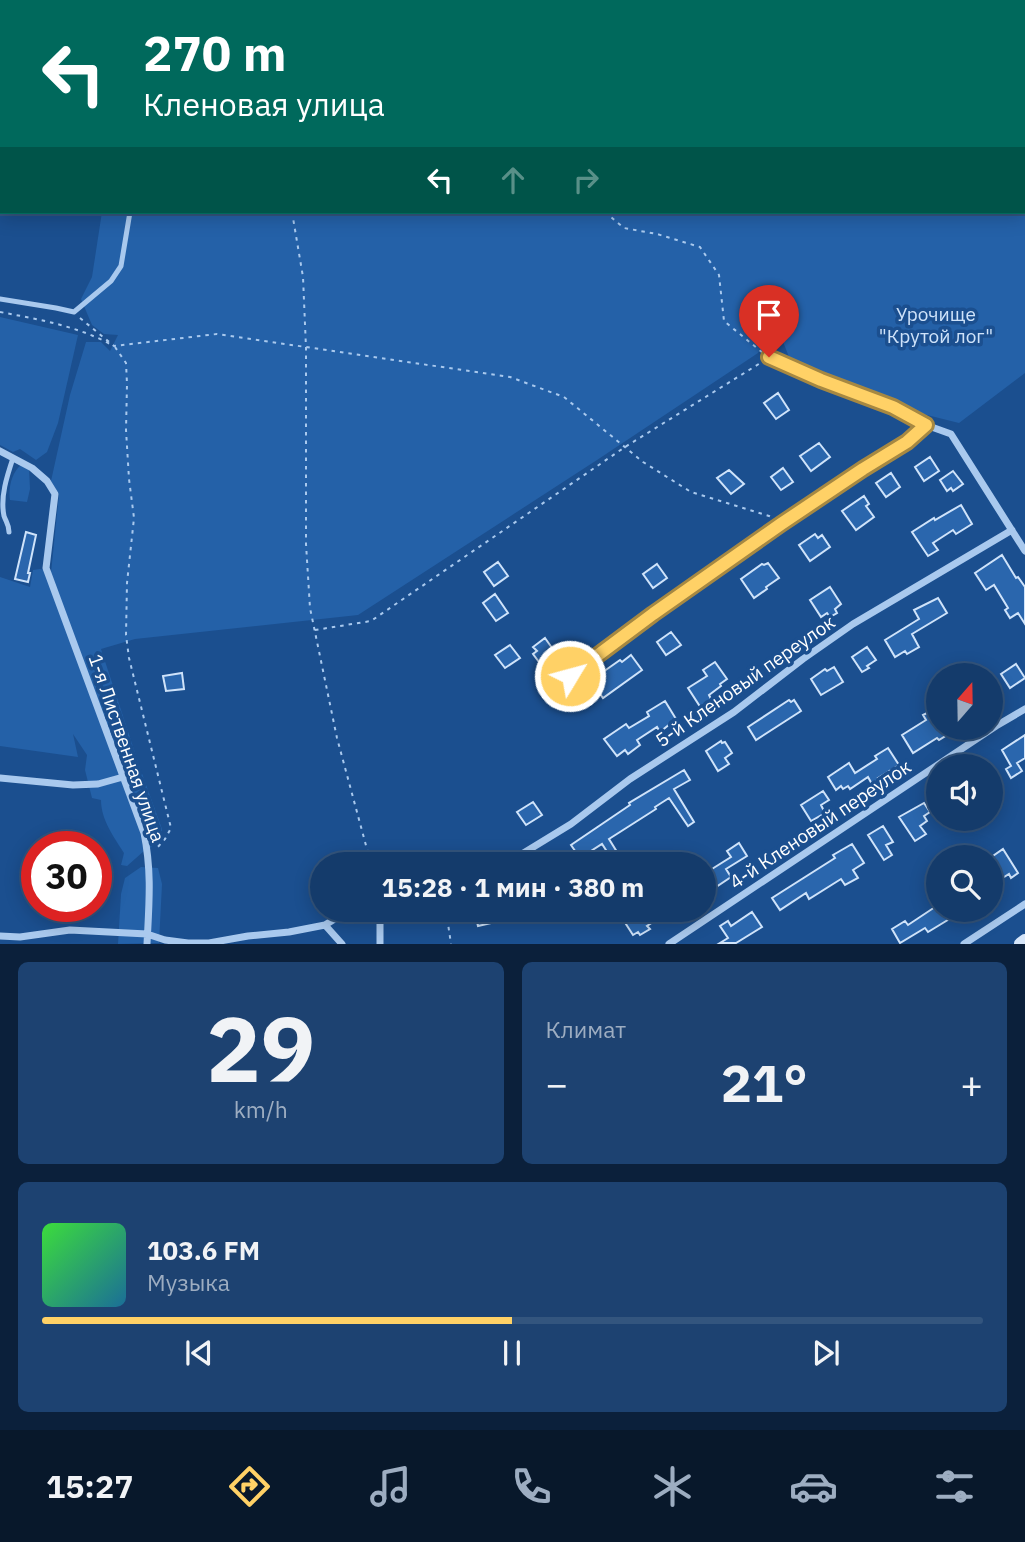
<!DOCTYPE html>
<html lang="ru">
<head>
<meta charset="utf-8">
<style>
  :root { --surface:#143b6b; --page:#1d4271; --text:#f1f3f6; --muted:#9dadc1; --line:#33557e; --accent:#ffd166 }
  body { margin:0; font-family:"IBM Plex Sans",sans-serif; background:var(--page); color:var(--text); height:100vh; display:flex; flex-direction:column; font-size:26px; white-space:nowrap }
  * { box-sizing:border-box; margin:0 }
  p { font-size:23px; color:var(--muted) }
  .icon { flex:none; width:38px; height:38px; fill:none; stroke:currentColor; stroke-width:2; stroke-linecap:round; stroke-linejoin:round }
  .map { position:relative; height:944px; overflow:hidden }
  .sheet { display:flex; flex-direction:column; gap:18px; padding:18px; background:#0b203b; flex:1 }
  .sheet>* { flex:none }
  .hud { position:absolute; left:0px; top:0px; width:1026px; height:214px; box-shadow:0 4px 18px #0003,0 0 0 2px var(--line); background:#00695c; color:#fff; overflow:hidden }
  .needle { width:46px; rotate:20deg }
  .controls { position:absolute; left:926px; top:663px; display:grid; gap:14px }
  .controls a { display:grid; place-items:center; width:77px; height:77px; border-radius:50%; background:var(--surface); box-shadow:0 4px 18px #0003,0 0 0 2px var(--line); font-size:35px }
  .speed { position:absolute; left:21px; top:831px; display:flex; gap:14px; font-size:35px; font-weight:700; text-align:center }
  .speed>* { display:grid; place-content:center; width:91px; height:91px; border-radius:50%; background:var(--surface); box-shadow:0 4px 18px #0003,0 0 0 2px var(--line); line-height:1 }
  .speed .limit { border:10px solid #d22; background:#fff; color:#111 }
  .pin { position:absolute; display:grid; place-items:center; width:60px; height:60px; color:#fff; margin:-72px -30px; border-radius:50% 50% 50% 0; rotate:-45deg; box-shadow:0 0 7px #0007 }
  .pin .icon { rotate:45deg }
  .me { position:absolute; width:77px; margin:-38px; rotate:53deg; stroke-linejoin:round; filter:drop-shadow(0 0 5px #0008) }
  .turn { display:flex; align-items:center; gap:24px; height:147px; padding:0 28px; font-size:32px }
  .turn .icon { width:91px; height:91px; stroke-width:2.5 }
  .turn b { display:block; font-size:49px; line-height:60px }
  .lanes { display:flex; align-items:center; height:66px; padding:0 28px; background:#0003; justify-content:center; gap:35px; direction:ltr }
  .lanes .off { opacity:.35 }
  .big { font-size:52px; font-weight:800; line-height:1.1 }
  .sheet .widget { flex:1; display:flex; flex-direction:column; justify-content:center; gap:10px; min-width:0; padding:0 24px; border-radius:10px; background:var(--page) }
  .sheet .dial { align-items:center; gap:0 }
  .dial b { font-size:91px; line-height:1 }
  .song { display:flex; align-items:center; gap:21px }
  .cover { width:84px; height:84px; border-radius:10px; background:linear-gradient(135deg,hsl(120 70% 55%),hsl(200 70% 35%)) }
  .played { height:7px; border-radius:4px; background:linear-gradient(90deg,var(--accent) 50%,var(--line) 50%) }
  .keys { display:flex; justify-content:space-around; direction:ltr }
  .heat { display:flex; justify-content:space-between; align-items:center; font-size:38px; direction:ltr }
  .sheet .tiles { flex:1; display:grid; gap:18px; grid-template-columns:1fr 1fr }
  .widget:last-child { grid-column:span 2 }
  .trip { position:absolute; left:310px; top:852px; width:406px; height:70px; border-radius:35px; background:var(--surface); box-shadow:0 4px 18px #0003,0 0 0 2px var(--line); font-weight:800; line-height:70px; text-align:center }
  .tabs { display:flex; height:112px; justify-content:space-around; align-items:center; background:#08182b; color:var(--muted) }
  .tabs .icon { width:49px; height:49px }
  .tabs .on { color:var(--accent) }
  .tabs b { font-size:32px; color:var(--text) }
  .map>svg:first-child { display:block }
  .green { fill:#2461a8 }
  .building { fill:#2a66ad; stroke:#cfe3fa; stroke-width:2 }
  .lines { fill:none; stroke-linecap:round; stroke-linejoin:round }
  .path { stroke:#a9c9ee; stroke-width:2; stroke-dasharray:3.5 5; stroke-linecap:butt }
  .service { stroke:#a9c9ee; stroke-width:5 }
  .minor { stroke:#a9c9ee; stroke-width:7 }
  .secondary { stroke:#d6e6fa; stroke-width:14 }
  .route-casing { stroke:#a68842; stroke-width:18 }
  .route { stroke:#ffd166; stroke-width:12 }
  .labels { text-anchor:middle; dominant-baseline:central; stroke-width:7; stroke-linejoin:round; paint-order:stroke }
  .park-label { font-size:19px; fill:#cfe3fa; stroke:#1b4f8f }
  .street-label { font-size:19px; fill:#fff; stroke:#1b4f8f }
</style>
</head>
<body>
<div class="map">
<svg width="1025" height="944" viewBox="0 0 1025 944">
  <rect width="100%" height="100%" fill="#1b4f8f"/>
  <path class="green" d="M527,0h458l1,2h-460z
    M1025,42v331l-66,50 -44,-11 -126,-55 -9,-23 12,-30 -34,49 -161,107 -239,155 -223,24 -34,10 39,119 22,61v12l-12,7 -99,-275 8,-79 -8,-13 19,-86 16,-53h15l9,9 8,-16 -14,-1 -12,-9 -11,-26 11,-22 10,-65h922v-169z
    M0,317l78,18 -20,88 -11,29 -11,8 -16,-11 -7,3 -13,-7z
    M21,465l8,3 1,21 -3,13 -17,-2c-2,-12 2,-28 11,-35z
    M40,569l4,1 95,258 5,23 -17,15 -6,-1 3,-12c-10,-16 -23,-33 -23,-53l-9,-2 -7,-28 2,-15 -14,-21 5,23 -78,-11v-169l30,10 3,-17z
    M141,867l17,1 4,16 -3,59 -41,1 3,-50 4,-16z"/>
  <path class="building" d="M778,393l11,17 -13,9 -12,-16z
    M819,443l11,14 -19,14 -11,-15z
    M930,457l9,14 -15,10 -9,-14z
    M783,468l10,14 -12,8 -10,-13z
    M729,470l15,14 -13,10 -14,-16z
    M953,471l10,13 -10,7 -2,-3 -4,3 -7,-11z
    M891,473l9,14 -14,10 -10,-14z
    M864,496l5,8 -3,2 8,11 -18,13 -14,-19z
    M961,505l11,19 -16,10 -3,-4 -20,13 5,7 -10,6 -16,-24 22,-14 1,2z
    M26,532l10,3 -8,38h2l-2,9 -13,-3z
    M815,534l3,4 4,-3 8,12 -20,14 -11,-16z
    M1002,555l14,23 2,-1 7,10v37l-7,-11 -8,5 -5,-8 3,-2 -14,-23 -8,5 -11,-17z
    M498,562l10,14 -14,10 -10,-14z
    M768,563l11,15 -13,9 1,2 -13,9 -13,-19 21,-15 2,1z
    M657,564l10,14 -14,10 -10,-14z
    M830,587l11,17 -6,5 2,4 -7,4 -3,-4 -6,4 -11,-17z
    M495,594l13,19 -12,8 -13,-18z
    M938,598l9,15 -35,21 7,13 -12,7 -2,-3 -10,6 -10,-17 34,-21 -5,-9z
    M671,632l10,13 -15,10 -9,-13z
    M545,638l12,17 -12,9 -3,-5 -3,3 -6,-8 4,-3 -4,-4z
    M510,645l10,13 -15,10 -10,-13z
    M867,647l9,13 -9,6 2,2 -7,4 -10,-15z
    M631,655l11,15 -39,28 -14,-19 10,-7 1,2 20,-14 2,2z
    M715,662l12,17 -7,5 1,2 -12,9 3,6 -11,7 -13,-20 19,-12 -4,-6z
    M1016,664l9,14 -15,10 -9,-14z
    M834,667l9,15 -22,13 -10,-16 14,-10 2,2z
    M182,673l2,16 -18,2 -3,-15z
    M789,700l2,2 3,-2 7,11 -45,29 -8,-13z
    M665,701l11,18 -16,13 -3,-5 -20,13 3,5 -12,9 -3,-4 -8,6 -13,-17 22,-15 3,4 20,-12 -2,-4z
    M931,711l7,10v7h14l-7,5 2,2 -8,5 -2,-2 -24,15 -11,-18 24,-15 -3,-5z
    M1025,735v23l-8,5 5,8 -11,7 -5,-9 5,-3 -9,-16z
    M721,741l1,2 3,-1 7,11 -7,5 4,6 -11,7 -12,-20z
    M888,748l11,17 -21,13 2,3 -7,5 -5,-9 -18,12 -2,-3 -5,3 -2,-3 -5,4 -8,-13 21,-14 6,10 22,-14 -2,-3z
    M684,770l6,10 -16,9 20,33 -6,4 -19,-28 -14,9 1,2 -47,30 13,21 -7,4 -13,-20 -22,14 -9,-13 59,-40 -1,-2z
    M823,791l6,9 -8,5 4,8 -14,8 -10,-16z
    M533,802l9,13 -16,10 -9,-13z
    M924,803l6,9 -6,4 3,5 -7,5 6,8 -11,7 -16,-24z
    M883,826l10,16 -7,3 6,10 -8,5 -16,-25z
    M739,843l8,13 -21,13 5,8 -18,12 -9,-15 27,-17 -4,-6z
    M852,844l12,19 -11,7 5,8 -13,7 -4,-6 -32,20 -3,-6 -26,17 -8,-12 63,-40 -2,-3z
    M1003,849l15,24 -7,5 -2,-4 -8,5 -11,-17v-4z
    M938,905v5h7l6,8 -23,14 -3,-4 -25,15 -8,-14 13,-8 3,4z
    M477,910h21l2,11 -22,5 -3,-12 3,-1z
    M641,910h4l8,12 -6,4 3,3 -10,6 -2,-3 -5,3 -9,-14z
    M752,912l10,15 -26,16h-16l8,-5 -8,-12 8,-5 3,5z"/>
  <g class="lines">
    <path class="path" d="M0,55h2
      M0,140l2,-1
      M292,212l11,65 3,71v196l4,64 27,130 34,126
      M605,212l19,16 33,6 43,13 19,28 5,46 39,32
      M0,312c37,7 77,14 110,32
      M80,318l34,28 103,-12 293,43 54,20 79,65 48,30 78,24 4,2
      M115,347l11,16 1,21 -1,46 3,49 5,39 -7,65 -1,52 3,23 42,170 -6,11 -9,10
      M315,630l56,-9 254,-174 137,-85
      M446,910l5,34"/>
    <path class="service" d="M0,299l56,9 18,4 37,-31 10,-15 9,-54
      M9,532c0,-8 -3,-10 -5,-16 -4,-19 3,-40 9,-58"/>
    <path class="minor" d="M769,357l52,23 72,27 33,18 25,9 74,117
      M0,451l32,17 15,13 8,13 -9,74 98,265c8,39 5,71 3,111
      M571,676l82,-62 128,-90 82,-55 44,-28 19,-16
      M0,778l73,7 25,-1 25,-7
      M501,864l16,-7 54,-33 59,-45 104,-67 69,-53 50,-35 159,-94
      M325,925l17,19
      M0,936l20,1 50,-7 77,4 18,6 23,3h21l39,-7 41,-4 36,-7 24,-15
      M380,944v-34
      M669,944l327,-218 29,-17
      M964,944l61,-40"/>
    <path class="secondary" d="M1021,944l4,-3"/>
  </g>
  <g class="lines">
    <defs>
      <path id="route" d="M570,676l83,-62 128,-90 82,-55 44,-27 19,-17 -33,-18 -72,-27 -52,-23"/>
    </defs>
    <use href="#route" class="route-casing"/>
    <use href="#route" class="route"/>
  </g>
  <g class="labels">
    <g class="park-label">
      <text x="936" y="314">Урочище<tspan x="936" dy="22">"Крутой лог"</tspan></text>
    </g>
    <g class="street-label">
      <text transform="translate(745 681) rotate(-35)">5-й Кленовый переулок</text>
      <text transform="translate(127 748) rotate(71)">1-я Лиственная улица</text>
      <text transform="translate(820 824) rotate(-34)">4-й Кленовый переулок</text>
    </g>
  </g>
</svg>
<div class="controls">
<a><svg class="needle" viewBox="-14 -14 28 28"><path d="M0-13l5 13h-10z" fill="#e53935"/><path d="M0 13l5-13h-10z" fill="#9dadc1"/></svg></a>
<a><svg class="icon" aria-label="sound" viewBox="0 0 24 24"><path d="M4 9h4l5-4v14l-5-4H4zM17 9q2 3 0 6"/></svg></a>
<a><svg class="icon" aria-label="search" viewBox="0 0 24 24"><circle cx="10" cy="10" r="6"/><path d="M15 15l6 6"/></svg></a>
</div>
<div class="speed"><div class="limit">30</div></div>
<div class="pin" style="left:769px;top:357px;background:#d93025"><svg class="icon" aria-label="arrive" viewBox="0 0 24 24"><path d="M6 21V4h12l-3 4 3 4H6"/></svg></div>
<svg class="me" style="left:570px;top:676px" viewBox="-20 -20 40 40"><circle r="17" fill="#ffd166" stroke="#fff" stroke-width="3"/><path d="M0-11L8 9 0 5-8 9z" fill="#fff"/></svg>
<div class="trip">15:28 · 1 мин · 380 m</div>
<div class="hud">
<div class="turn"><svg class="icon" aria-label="left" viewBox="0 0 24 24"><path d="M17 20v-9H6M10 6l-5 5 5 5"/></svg><div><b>270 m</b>Кленовая улица</div></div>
<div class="lanes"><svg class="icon" aria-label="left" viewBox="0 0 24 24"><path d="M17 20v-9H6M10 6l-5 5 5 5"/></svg><svg class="icon off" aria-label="ahead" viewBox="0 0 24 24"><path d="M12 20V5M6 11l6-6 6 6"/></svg><svg class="icon off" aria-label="right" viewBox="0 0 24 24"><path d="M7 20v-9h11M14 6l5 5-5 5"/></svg></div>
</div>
</div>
<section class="sheet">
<div class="tiles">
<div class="widget dial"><b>29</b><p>km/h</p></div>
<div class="widget"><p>Климат</p>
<div class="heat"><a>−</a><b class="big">21°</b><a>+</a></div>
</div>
<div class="widget">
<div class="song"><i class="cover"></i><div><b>103.6 FM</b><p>Музыка</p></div></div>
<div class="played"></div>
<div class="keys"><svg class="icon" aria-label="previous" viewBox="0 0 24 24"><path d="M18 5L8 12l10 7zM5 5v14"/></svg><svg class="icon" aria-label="pause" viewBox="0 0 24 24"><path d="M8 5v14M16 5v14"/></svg><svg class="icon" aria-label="next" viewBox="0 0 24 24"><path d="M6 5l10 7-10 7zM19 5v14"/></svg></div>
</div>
</div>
</section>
<nav class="tabs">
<b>15:27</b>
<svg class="icon on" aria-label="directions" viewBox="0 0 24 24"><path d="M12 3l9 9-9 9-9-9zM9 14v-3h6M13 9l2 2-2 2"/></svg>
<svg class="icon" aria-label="music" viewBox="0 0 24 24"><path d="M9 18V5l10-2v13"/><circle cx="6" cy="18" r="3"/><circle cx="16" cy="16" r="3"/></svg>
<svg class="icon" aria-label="phone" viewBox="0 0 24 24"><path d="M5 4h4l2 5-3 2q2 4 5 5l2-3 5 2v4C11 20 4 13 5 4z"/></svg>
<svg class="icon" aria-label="climate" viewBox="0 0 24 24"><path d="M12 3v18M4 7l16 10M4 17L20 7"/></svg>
<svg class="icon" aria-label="car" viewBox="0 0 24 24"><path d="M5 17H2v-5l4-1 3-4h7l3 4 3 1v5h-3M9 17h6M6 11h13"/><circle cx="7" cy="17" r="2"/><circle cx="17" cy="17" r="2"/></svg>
<svg class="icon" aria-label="filters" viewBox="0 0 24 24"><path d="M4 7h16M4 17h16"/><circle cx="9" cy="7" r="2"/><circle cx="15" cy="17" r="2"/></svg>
</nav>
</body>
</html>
